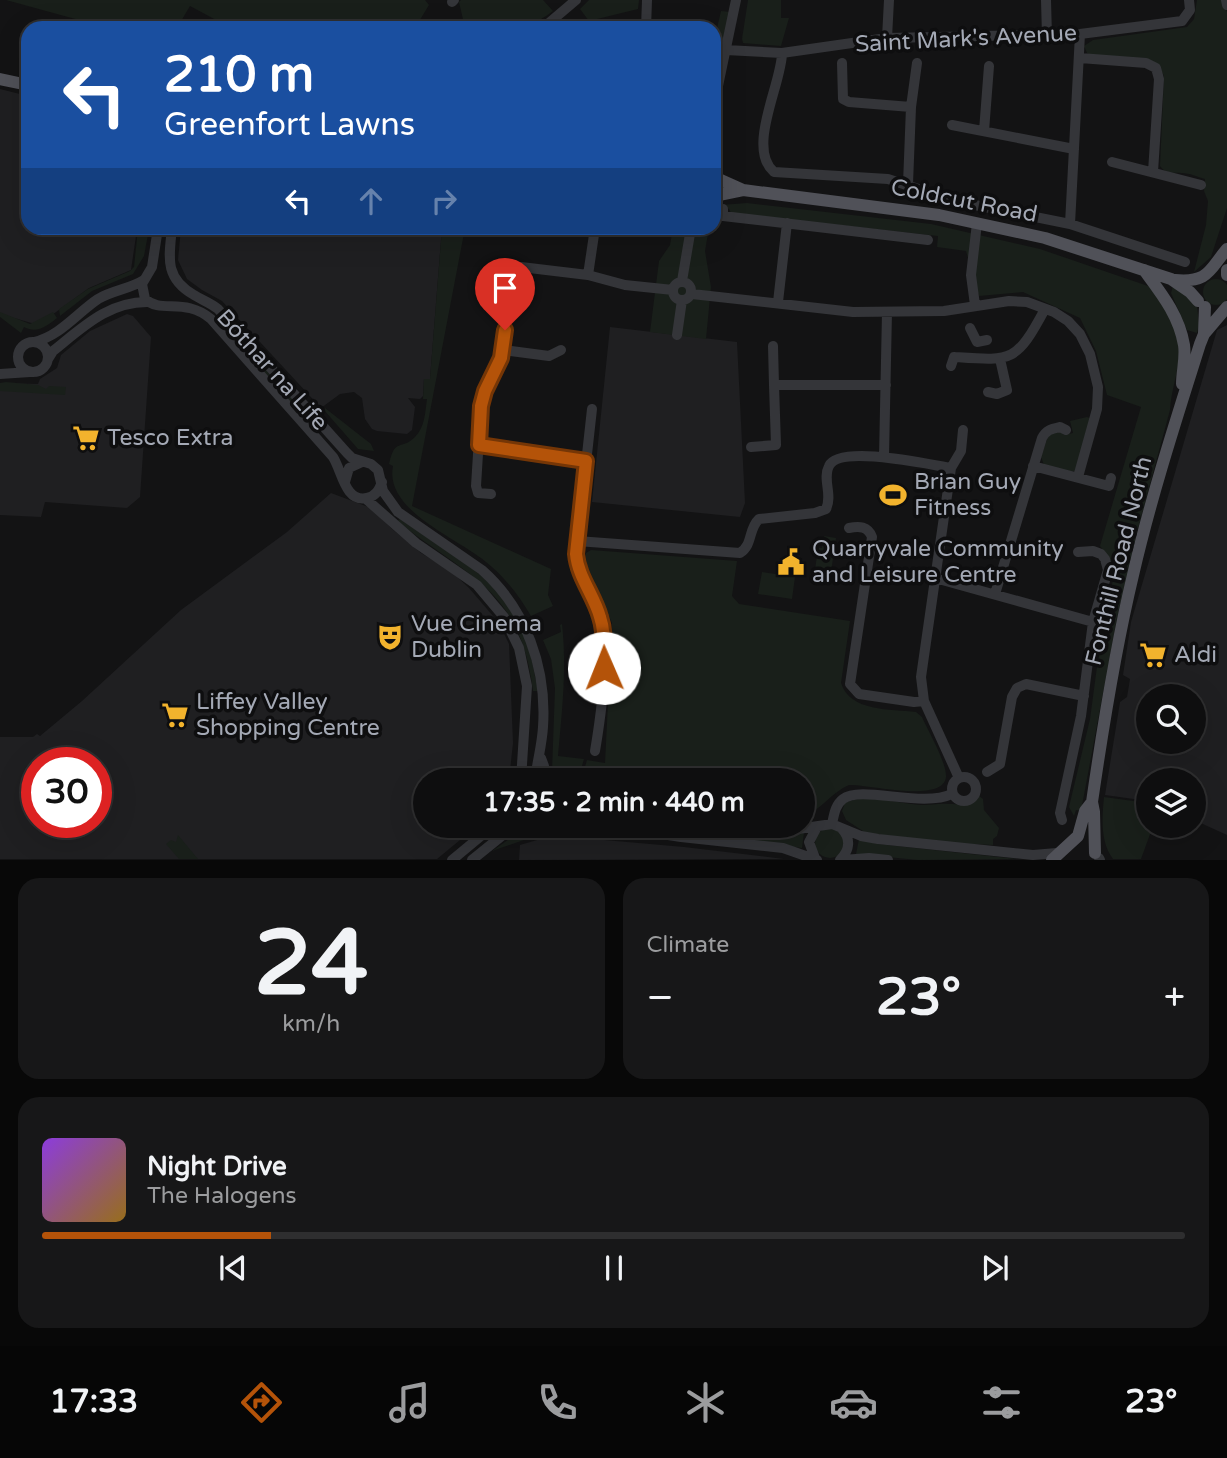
<!DOCTYPE html>
<html lang="en">
<head>
<meta charset="utf-8">
<style>
  :root { --surface:#0e0e0f; --page:#171718; --text:#f1f3f6; --muted:#9b9c9e; --line:#2e2e2f; --accent:#b45309 }
  body { margin:0; font-family:"Varela Round",sans-serif; background:var(--page); color:var(--text); height:100vh; display:flex; flex-direction:column; font-size:26px; white-space:nowrap }
  * { box-sizing:border-box; margin:0 }
  p { font-size:23px; color:var(--muted) }
  .icon { flex:none; width:38px; height:38px; fill:none; stroke:currentColor; stroke-width:2; stroke-linecap:round; stroke-linejoin:round }
  .map { position:relative; height:860px; overflow:hidden }
  .panel { display:flex; flex-direction:column; gap:18px; padding:18px; background:#080808; flex:1 }
  .panel>* { flex:none }
  .top-card { position:absolute; left:21px; top:21px; width:700px; height:214px; border-radius:21px; box-shadow:0 7px 28px #0002,0 0 0 2px var(--line); background:#1a4fa0; color:#fff; overflow:hidden }
  .buttons { position:absolute; left:1136px; top:684px; display:grid; gap:14px }
  .buttons a { display:grid; place-items:center; width:70px; height:70px; border-radius:50%; background:var(--surface); box-shadow:0 7px 28px #0002,0 0 0 2px var(--line); font-size:35px }
  .speed { position:absolute; left:21px; top:747px; display:flex; gap:14px; font-size:35px; font-weight:700; text-align:center }
  .speed>* { display:grid; place-content:center; width:91px; height:91px; border-radius:50%; background:var(--surface); box-shadow:0 7px 28px #0002,0 0 0 2px var(--line); line-height:1 }
  .speed .limit { border:10px solid #d22; background:#fff; color:#111 }
  .pin { position:absolute; display:grid; place-items:center; width:60px; height:60px; color:#fff; margin:-72px -30px; border-radius:50% 50% 50% 0; rotate:-45deg; box-shadow:0 0 7px #0007 }
  .pin .icon { rotate:45deg }
  .me { position:absolute; width:77px; margin:-38px; rotate:359deg; stroke-linejoin:round; filter:drop-shadow(0 0 5px #0008) }
  .turn { display:flex; align-items:center; gap:24px; height:147px; padding:0 28px; font-size:32px }
  .turn .icon { width:91px; height:91px; stroke-width:2.5 }
  .turn b { display:block; font-size:49px; line-height:60px }
  .lanes { display:flex; align-items:center; height:66px; padding:0 28px; background:#0003; justify-content:center; gap:35px; direction:ltr }
  .lanes .off { opacity:.35 }
  .big { font-size:52px; font-weight:700; line-height:1.1 }
  .panel .tile { flex:1; display:flex; flex-direction:column; justify-content:center; gap:10px; min-width:0; padding:0 24px; border-radius:21px; background:var(--page) }
  .panel .dial { align-items:center; gap:0 }
  .dial b { font-size:91px; line-height:1 }
  .song { display:flex; align-items:center; gap:21px }
  .cover { width:84px; height:84px; border-radius:10px; background:linear-gradient(135deg,hsl(270 70% 55%),hsl(40 70% 35%)) }
  .played { height:7px; border-radius:4px; background:linear-gradient(90deg,var(--accent) 20%,var(--line) 20%) }
  .keys { display:flex; justify-content:space-around; direction:ltr }
  .heat { display:flex; justify-content:space-between; align-items:center; font-size:38px; direction:ltr }
  .panel .tiles { flex:1; display:grid; gap:18px; grid-template-columns:1fr 1fr }
  .tile:last-child { grid-column:span 2 }
  .trip { position:absolute; left:413px; top:768px; width:402px; height:70px; border-radius:35px; background:var(--surface); box-shadow:0 7px 28px #0002,0 0 0 2px var(--line); font-weight:700; line-height:70px; text-align:center }
  .tabs { display:flex; height:112px; justify-content:space-around; align-items:center; background:#060606; color:var(--muted) }
  .tabs .icon { width:49px; height:49px }
  .tabs .selected { color:var(--accent) }
  .tabs b { font-size:32px; color:var(--text) }
  .map>svg:first-child { display:block }
  .built { fill:#1f1f21; fill-rule:evenodd }
  .green { fill:#191f1a }
  .lines { fill:none; stroke-linecap:round; stroke-linejoin:round }
  .minor { stroke:#343539; stroke-width:10 }
  .major { stroke:#505158; stroke-width:12 }
  .route-casing { stroke:#753606; stroke-width:18 }
  .route { stroke:#b45309; stroke-width:12 }
  .labels { text-anchor:middle; dominant-baseline:central; stroke-width:7; stroke-linejoin:round; paint-order:stroke }
  .street-label { font-size:23px; fill:#a4a9b5; stroke:#0e0e0f }
  .poi-label { font-size:23px; fill:#a4a9b5; stroke:#0e0e0f; text-anchor:start }
</style>
</head>
<body>
<div class="map">
<svg width="1227" height="860" viewBox="0 0 1227 860">
  <rect width="100%" height="100%" fill="#131314"/>
  <path class="built" d="M0,89l28,7v132l109,1 -6,41 -42,18 -48,35 -6,1 -35,-10z
    M181,228h261l-12,151h-6l-1,17 -3,3 -12,-1 7,9 -3,23 -5,4 -30,-3 -5,-2 -7,-10 -3,-21 -8,-6 -14,2 -19,14 -99,-107 -20,-11 -15,-11 -9,-19z
    M127,314l6,2 18,21 -11,160 -13,11 -82,-6 -4,15 -41,-2v-132l38,1 2,-5 17,-11 4,-13 29,-24z
    M1227,325v510l-33,-15v-40h-46v21l-43,-6 15,-93 7,-5 3,-18 -7,-4 8,-53 86,-292zM1148,696h46v46h-46z
    M610,327l127,15 8,161 -5,14 -148,-15z
    M331,493l40,15 20,20 30,25 30,18 18,17 30,35 10,21 4,99 -4,37h-84v46h52l-40,33h-437v-122h33l4,-3 3,2 42,-35 99,-91 106,-78zM37,763h59v59h-59z
    M570,837l114,10 100,12 -265,1 1,-15 24,-7z"/>
  <path class="green" d="M6,0h419l4,5 -14,23h-198l-1,-8 -26,-14 -13,22h-69z
    M461,0h82l10,11c-31,24 -51,17 -88,17l-6,-26z
    M589,0h50l-1,9 -49,12 -9,-12z
    M748,0h33v18h8l-8,28 -38,-3 -1,-4z
    M1197,0h25l5,12v196l-16,49 -17,15 12,-47 2,-24 -4,-10 1,-12c-7,-2 -16,-6 -23,-6 -10,-1 -15,2 -22,-7l4,-90 -5,-10 -67,-10 -5,-3 -3,-7 9,-6 94,-13 7,-8z
    M721,11l9,1 -12,53c-9,-14 0,-39 3,-54z
    M747,203l184,21 109,25 108,37c17,14 32,47 31,69 -1,19 -8,36 -9,55l-34,126 -19,82 -36,193 -5,-1 -2,6 -5,-9 21,-88 14,-105 11,-41 -1,-8 -14,-19 41,-139 -34,-12 -11,-44 -16,-33 -57,-26 -44,4 -13,-45 -29,-4 1,-11 -207,-23 -2,-4 -7,-2 -6,3 -2,5v-6l7,-4z
    M138,228l11,1 -5,27 -11,18 -41,17 -32,25 -1,-7 29,-20 42,-18 4,-4z
    M442,228h23l-53,278 139,63 -3,26 5,11 -22,10c-12,-20 -26,-39 -45,-54 -28,-24 -102,-51 -93,-96l-4,-2c6,-27 12,-13 26,-27 10,-10 10,-24 12,-38h-4l1,-20h6z
    M673,228h36l-4,23 6,36 -5,52 -56,-7 9,-71 11,-16z
    M1203 292a13 13 0 1 1 26 0a13 13 0 1 1-26 0Z
    M1173,286l6,3 18,17 2,18 -2,9 -10,-3 -16,-37z
    M0,312l30,12 23,-12 4,6c-10,8 -20,16 -33,9l-3,6 -21,-16z
    M220,316l89,100 -2,2 1,4 -91,-103z
    M6,382l32,3 8,4 3,-3 17,1 -1,8 -65,-4v-8z
    M325,408l46,36 3,7 -16,-2 -34,-39z
    M1087,417l5,2 -17,52 -5,1 -26,-7 -3,-8 7,-21 12,-5 4,4 9,-2 -3,-12z
    M400,519l73,50 23,20 14,18 19,39 9,45h-5c-13,-103 -64,-113 -136,-170z
    M824,536l12,2 -5,34 -16,-2 3,-22h4z
    M591,550l146,11 -5,35 7,8 111,17 -9,62c9,29 50,26 75,29l6,5c6,14 25,46 24,60 -3,27 -78,7 -97,8 -17,7 -28,25 -46,32v-37h-222l6,-20 18,3 7,-140 -27,-62 1,-8z
    M762,572l33,5 -3,22 -34,-5z
    M562,624c5,45 0,87 -4,132l26,3 -6,21h-22l-4,-9 3,-83 -4,-29 -8,-19 18,-8 -1,-7z
    M979,796l4,3 1,11 15,18 -2,8 -4,3v6l-44,-2 -83,-10 -20,-13 -4,-9 3,-8c18,-10 55,1 77,2 9,0 18,-2 27,-1 13,0 21,4 30,-8z
    M1104,797l44,6v23h5l-12,33h-28c-13,-17 -11,-41 -9,-62z
    M546,826l-5,8 -49,17 30,-21z
    M656,826h61l87,7 -2,15 -122,-15z
    M815 843a15 15 0 1 1 30 0a15 15 0 1 1-30 0Z
    M178,835l20,24h-19l-13,-15 5,-4 5,2z
    M859,839l19,5 139,15 -99,1 -62,-6z"/>
  <g class="lines">
    <path class="minor" d="M1046,0l1,36
      M1226,0l1,5
      M452,2l2,-2
      M543,28l33,-28
      M646,28l1,-28
      M887,38l2,-38
      M726,50l56,3 105,-15 193,-4 102,-13 8,-11 -1,-10
      M782,53c0,30 -36,95 -8,119l114,7 67,22 115,23 115,38
      M1080,58l66,5 10,5 3,11 -6,93
      M842,63l1,36 6,3 62,5
      M714,105l22,-105
      M952,125l122,24
      M984,131l5,-65
      M1112,162l89,23
      M908,184l3,-77 6,-44
      M723,209v7l205,24
      M1070,224l10,-190
      M158,228l-6,39 -10,17 3,15c16,15 40,-2 66,20l122,138c9,14 12,46 34,41 9,-2 12,-8 15,-16
      M172,228c-3,29 -8,50 22,67 8,5 17,8 24,14l129,144 5,5 19,6 7,6 5,21 15,21 84,58c44,39 65,98 61,157 -1,18 -6,35 -8,53
      M588,275l7,-47
      M682,281l9,-53
      M673 291a9 9 0 1 1 18 0a9 9 0 1 1-18 0Z
      M692,294l161,18 91,-1 65,-10 18,1 27,10 14,9 12,13 10,20 8,33 -1,22 -19,68
      M778,302l9,-79
      M975,305l-4,-30 6,-52
      M970,328l7,14 10,-2
      M677,335l5,-35
      M18 357a15 15 0 1 1 30 0a15 15 0 1 1-30 0Z
      M34,342c26,-6 43,-29 64,-43 15,-9 32,-10 46,-19
      M773,346l1,39
      M503,350l46,6 12,-6
      M48,359l5,-8c30,-24 56,-50 96,-49
      M951,366l3,-9c58,4 62,6 91,-48
      M0,374l30,-2
      M988,392l9,2 10,-4 -7,-31
      M592,409l-16,145c2,24 19,43 25,66 9,35 0,95 -6,131
      M479,445l107,16
      M751,447l25,-2 -2,-60h112
      M884,457l3,-145
      M1033,466l76,20 2,-8
      M345,482l4,-14 13,-6
      M491,494l-13,-1 -2,-7 5,-80 4,-15 16,-33 12,-83 8,-8 67,8 37,10 48,5
      M366,499l50,44 61,42 27,32 15,31 8,38 -6,94
      M849,528c10,-2 19,-2 23,9l-22,147 9,10 55,8 10,-1
      M577,541l163,12c13,-8 8,-24 19,-34l56,-6 11,-4c7,-14 -4,-30 3,-43 10,-22 102,-1 122,2
      M935,578l158,44
      M995,594l47,-156c4,-8 9,-9 18,-11l6,3
      M541,758l3,8 -1,14
      M987,772l13,-8 12,-67 5,-9 9,-4 58,12
      M952 789a12 12 0 1 1 24 0a12 12 0 1 1-24 0Z
      M959,778l-35,-77 -3,-24 30,-209 10,-17 2,-21
      M1062,820l-2,-7 21,-97 12,-94 15,-52 -3,-11 -4,-5 -8,-3 -15,1
      M832,824c2,-9 3,-19 11,-25 18,-14 79,9 109,-5
      M610,826l71,11 102,11 34,12
      M755,826l43,3 34,-5 29,12 17,3 155,16 24,-2
      M815,858l-6,-16 8,-15
      M1099,858l1,2
      M452,860l41,-34
      M472,860l42,-34
      M840,860c10,-10 11,-21 2,-31
      M843,860l26,-2 19,2"/>
    <path class="major" d="M0,79l28,6
      M714,177l29,13 196,25 106,23 126,41 19,13 8,9
      M714,196l29,-6
      M1144,270c17,23 35,45 40,75 2,13 -2,26 -2,39
      M1227,275v-5
      M1175,280c34,3 34,-10 52,-31
      M1204,333l1,-26
      M1095,853l-1,-41 -2,-10c11,-76 23,-152 41,-227 18,-78 43,-155 67,-231l4,-10 23,-27
      M1052,860l26,-24 7,-25 7,-9"/>
  </g>
  <g class="lines">
    <defs>
      <path id="route" d="M505,330l-4,28 -16,33 -4,15 -2,39 107,16 -10,93c2,23 18,41 24,63 6,17 3,35 4,51"/>
    </defs>
    <use href="#route" class="route-casing"/>
    <use href="#route" class="route"/>
  </g>
  <defs>
    <symbol id="supermarket-bare" viewBox="-9 -9 18 18"><path d="M-6-5.5h2.5l.6 2H6L4.5 2H-2.5L-4.4-4H-6ZM-1.5 3.2a1.3 1.3 0 1 0 .1 0ZM3 3.2a1.3 1.3 0 1 0 .1 0Z" fill="#f2b32d" stroke="#0e0e0f" stroke-width="2.5" paint-order="stroke"/></symbol>
    <symbol id="stadium-bare" viewBox="-9 -9 18 18"><path d="M0-5a6.5 5 0 1 0 0 10a6.5 5 0 1 0 0-10ZM-3.5-1.8h7v3.6h-7Z" fill="#f2b32d" stroke="#0e0e0f" stroke-width="2.5" paint-order="stroke"/></symbol>
    <symbol id="civic-bare" viewBox="-9 -9 18 18"><path d="M-.6-6.5H3V-4.5H.6V-3L4-1V1h2V6H-6V1h2V-1L-.6-3ZM-1.2 2.5V6h2.4V2.5Z" fill="#f2b32d" stroke="#0e0e0f" stroke-width="2.5" paint-order="stroke"/></symbol>
    <symbol id="theatre-bare" viewBox="-9 -9 18 18"><path d="M-5-5.5Q0-4 5-5.5V0Q5 5 0 6Q-5 5-5 0ZM-3.3-2.5H-1v1.5H-3.3ZM1-2.5H3.3v1.5H1ZM-2.8 1Q0 5.5 2.8 1Z" fill="#f2b32d" stroke="#0e0e0f" stroke-width="2.5" paint-order="stroke"/></symbol>
  </defs>
  <g fill-rule="evenodd">
    <use href="#supermarket-bare" x="67" y="419" width="38" height="38"/>
    <use href="#stadium-bare" x="874" y="476" width="38" height="38"/>
    <use href="#civic-bare" x="772" y="543" width="38" height="38"/>
    <use href="#theatre-bare" x="371" y="618" width="38" height="38"/>
    <use href="#supermarket-bare" x="1134" y="636" width="38" height="38"/>
    <use href="#supermarket-bare" x="156" y="696" width="38" height="38"/>
  </g>
  <g class="labels">
    <g class="street-label">
      <text transform="translate(966 39) rotate(-3)">Saint Mark's Avenue</text>
      <text transform="translate(964 201) rotate(11)">Coldcut Road</text>
      <text transform="translate(272 370) rotate(48)">Bóthar na Life</text>
      <text transform="translate(1119 561) rotate(-76)">Fonthill Road North</text>
    </g>
    <g class="poi-label">
      <text x="107" y="438">Tesco Extra</text>
      <text x="914" y="482">Brian Guy<tspan x="914" dy="26">Fitness</tspan></text>
      <text x="812" y="549">Quarryvale Community<tspan x="812" dy="26">and Leisure Centre</tspan></text>
      <text x="411" y="624">Vue Cinema<tspan x="411" dy="26">Dublin</tspan></text>
      <text x="1174" y="655">Aldi</text>
      <text x="196" y="702">Liffey Valley<tspan x="196" dy="26">Shopping Centre</tspan></text>
    </g>
  </g>
</svg>
<div class="buttons">
<a><svg class="icon" aria-label="search" viewBox="0 0 24 24"><circle cx="10" cy="10" r="6"/><path d="M15 15l6 6"/></svg></a>
<a><svg class="icon" aria-label="layers" viewBox="0 0 24 24"><path d="M12 4l9 5-9 5-9-5zM3 14l9 5 9-5"/></svg></a>
</div>
<div class="speed"><div class="limit">30</div></div>
<div class="pin" style="left:505px;top:330px;background:#d93025"><svg class="icon" aria-label="arrive" viewBox="0 0 24 24"><path d="M6 21V4h12l-3 4 3 4H6"/></svg></div>
<svg class="me" style="left:604px;top:668px" viewBox="-20 -20 40 40"><circle r="19" fill="#fff"/><path d="M0-13L10 11 0 6-10 11z" fill="#b45309"/></svg>
<div class="trip">17:35 · 2 min · 440 m</div>
<div class="top-card">
<div class="turn"><svg class="icon" aria-label="left" viewBox="0 0 24 24"><path d="M17 20v-9H6M10 6l-5 5 5 5"/></svg><div><b>210 m</b>Greenfort Lawns</div></div>
<div class="lanes"><svg class="icon" aria-label="left" viewBox="0 0 24 24"><path d="M17 20v-9H6M10 6l-5 5 5 5"/></svg><svg class="icon off" aria-label="ahead" viewBox="0 0 24 24"><path d="M12 20V5M6 11l6-6 6 6"/></svg><svg class="icon off" aria-label="right" viewBox="0 0 24 24"><path d="M7 20v-9h11M14 6l5 5-5 5"/></svg></div>
</div>
</div>
<section class="panel">
<div class="tiles">
<div class="tile dial"><b>24</b><p>km/h</p></div>
<div class="tile"><p>Climate</p>
<div class="heat"><a>−</a><b class="big">23°</b><a>+</a></div>
</div>
<div class="tile">
<div class="song"><i class="cover"></i><div><b>Night Drive</b><p>The Halogens</p></div></div>
<div class="played"></div>
<div class="keys"><svg class="icon" aria-label="previous" viewBox="0 0 24 24"><path d="M18 5L8 12l10 7zM5 5v14"/></svg><svg class="icon" aria-label="pause" viewBox="0 0 24 24"><path d="M8 5v14M16 5v14"/></svg><svg class="icon" aria-label="next" viewBox="0 0 24 24"><path d="M6 5l10 7-10 7zM19 5v14"/></svg></div>
</div>
</div>
</section>
<nav class="tabs">
<b>17:33</b>
<svg class="icon selected" aria-label="directions" viewBox="0 0 24 24"><path d="M12 3l9 9-9 9-9-9zM9 14v-3h6M13 9l2 2-2 2"/></svg>
<svg class="icon" aria-label="music" viewBox="0 0 24 24"><path d="M9 18V5l10-2v13"/><circle cx="6" cy="18" r="3"/><circle cx="16" cy="16" r="3"/></svg>
<svg class="icon" aria-label="phone" viewBox="0 0 24 24"><path d="M5 4h4l2 5-3 2q2 4 5 5l2-3 5 2v4C11 20 4 13 5 4z"/></svg>
<svg class="icon" aria-label="climate" viewBox="0 0 24 24"><path d="M12 3v18M4 7l16 10M4 17L20 7"/></svg>
<svg class="icon" aria-label="car" viewBox="0 0 24 24"><path d="M5 17H2v-5l4-1 3-4h7l3 4 3 1v5h-3M9 17h6M6 11h13"/><circle cx="7" cy="17" r="2"/><circle cx="17" cy="17" r="2"/></svg>
<svg class="icon" aria-label="filters" viewBox="0 0 24 24"><path d="M4 7h16M4 17h16"/><circle cx="9" cy="7" r="2"/><circle cx="15" cy="17" r="2"/></svg>
<b>23°</b>
</nav>
</body>
</html>
